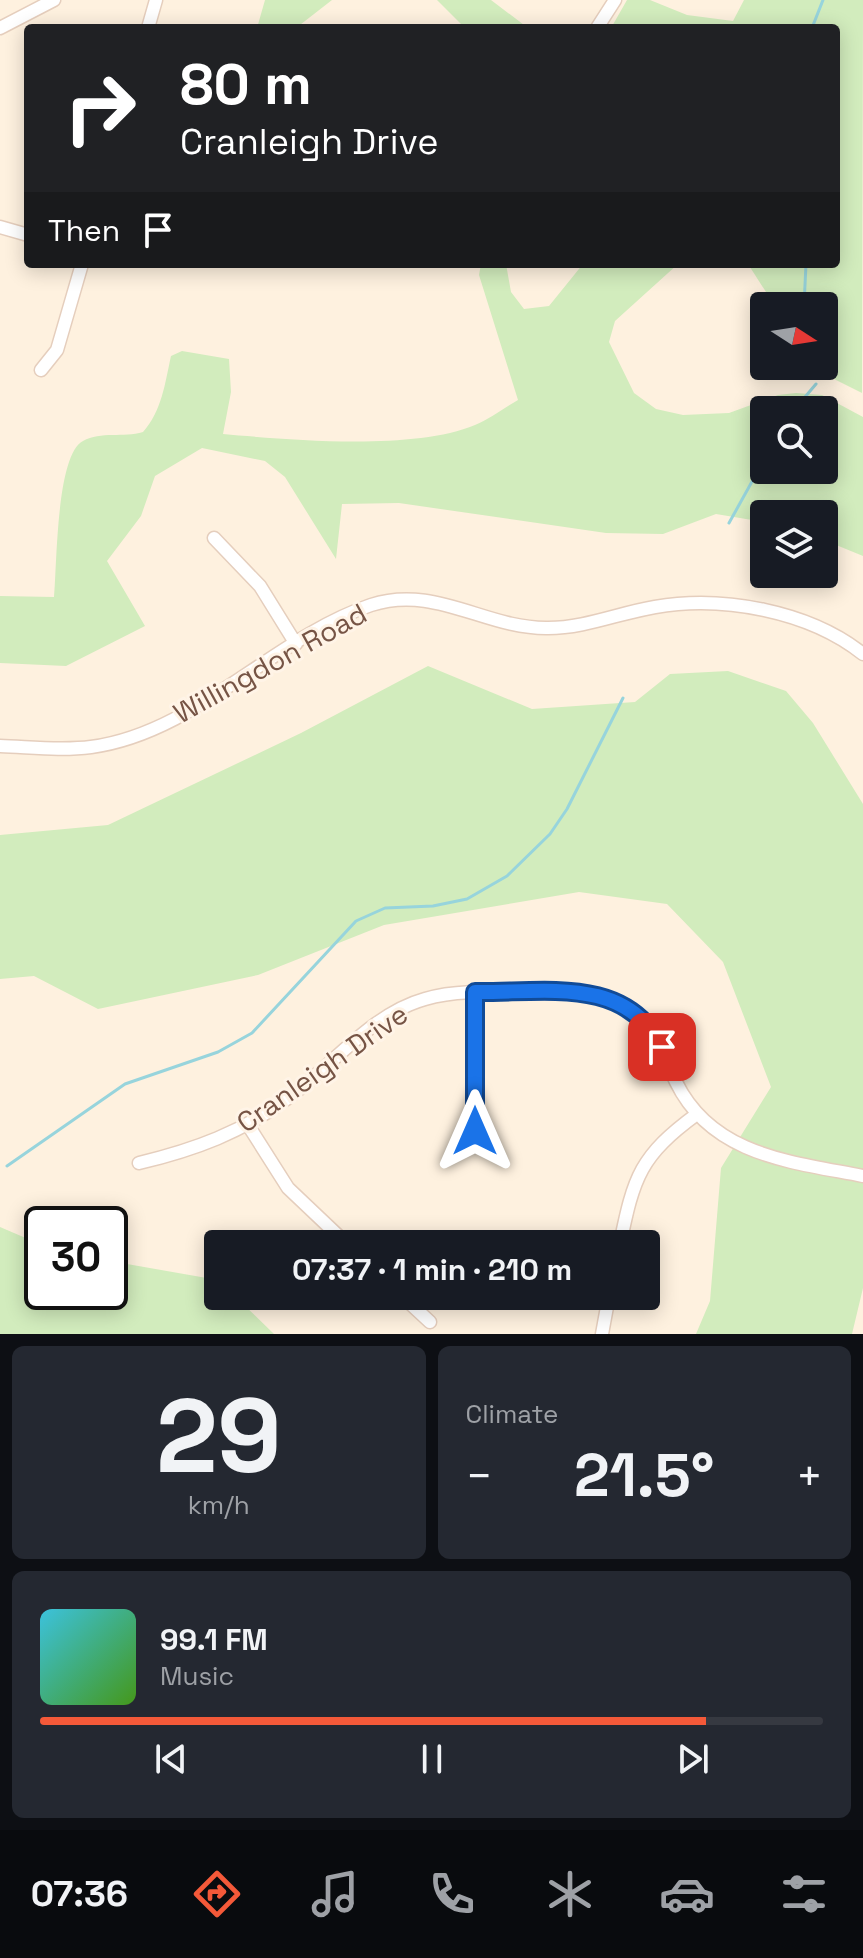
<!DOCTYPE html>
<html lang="en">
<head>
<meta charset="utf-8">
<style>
  :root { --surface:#171b24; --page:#242831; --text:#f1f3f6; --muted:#9ea1a6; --line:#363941; --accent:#f45939 }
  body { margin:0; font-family:"Space Grotesk",sans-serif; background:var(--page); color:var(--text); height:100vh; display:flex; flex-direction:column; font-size:30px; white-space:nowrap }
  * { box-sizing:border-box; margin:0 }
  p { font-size:26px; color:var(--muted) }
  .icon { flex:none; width:44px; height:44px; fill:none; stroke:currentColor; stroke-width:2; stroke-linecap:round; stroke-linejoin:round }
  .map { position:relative; height:1334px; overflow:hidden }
  .panel { display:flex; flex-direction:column; gap:12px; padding:12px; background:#0d0f14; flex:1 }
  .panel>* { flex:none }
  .hud { position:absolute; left:24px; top:24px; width:816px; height:244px; border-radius:8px; box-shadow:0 4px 20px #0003; background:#202124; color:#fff; overflow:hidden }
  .needle { width:52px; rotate:102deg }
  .fabs { position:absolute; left:750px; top:292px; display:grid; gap:16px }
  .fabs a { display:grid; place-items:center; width:88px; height:88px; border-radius:8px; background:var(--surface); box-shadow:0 4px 20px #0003; font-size:40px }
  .speed { position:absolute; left:24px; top:1206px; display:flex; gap:16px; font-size:40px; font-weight:700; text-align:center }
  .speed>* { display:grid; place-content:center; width:104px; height:104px; border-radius:50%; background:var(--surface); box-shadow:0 4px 20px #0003; line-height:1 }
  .speed .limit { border:4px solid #111; border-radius:12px; background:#fff; color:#111 }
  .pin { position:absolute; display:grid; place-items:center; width:68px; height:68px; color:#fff; margin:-34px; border-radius:16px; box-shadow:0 4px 12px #0006 }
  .me { position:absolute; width:88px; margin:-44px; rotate:0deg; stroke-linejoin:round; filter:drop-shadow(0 0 6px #0008) }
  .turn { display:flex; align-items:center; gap:28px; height:168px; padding:0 24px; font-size:36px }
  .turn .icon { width:104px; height:104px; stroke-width:2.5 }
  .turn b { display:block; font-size:56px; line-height:68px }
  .then { display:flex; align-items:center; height:76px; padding:0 24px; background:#0003; gap:16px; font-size:30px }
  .big { font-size:60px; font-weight:600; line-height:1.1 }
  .panel .card { flex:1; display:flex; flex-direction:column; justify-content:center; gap:12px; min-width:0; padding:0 28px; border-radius:12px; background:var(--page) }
  .panel .dial { align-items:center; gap:0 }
  .dial b { font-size:104px; line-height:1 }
  .song { display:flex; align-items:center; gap:24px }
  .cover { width:96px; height:96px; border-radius:12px; background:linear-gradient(135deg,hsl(190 70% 55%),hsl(100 70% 35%)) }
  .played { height:8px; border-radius:4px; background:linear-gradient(90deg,var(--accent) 85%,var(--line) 85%) }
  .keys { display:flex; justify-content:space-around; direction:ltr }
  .heat { display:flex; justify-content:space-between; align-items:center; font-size:44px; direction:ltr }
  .panel .tiles { flex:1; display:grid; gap:12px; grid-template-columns:1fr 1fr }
  .card:last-child { grid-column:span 2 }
  .trip { position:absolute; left:204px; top:1230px; width:456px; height:80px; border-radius:8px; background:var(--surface); box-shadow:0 4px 20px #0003; font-weight:600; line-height:80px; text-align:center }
  .tab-bar { display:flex; height:128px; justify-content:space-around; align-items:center; background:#090b0e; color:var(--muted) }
  .tab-bar .icon { width:56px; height:56px }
  .tab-bar .current { color:var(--accent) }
  .tab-bar b { font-size:36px; color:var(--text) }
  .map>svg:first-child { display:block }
  .green { fill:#d2ecbd; fill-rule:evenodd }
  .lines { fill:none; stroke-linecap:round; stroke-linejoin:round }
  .stream { stroke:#97d4dc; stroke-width:3 }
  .minor-casing { stroke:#e5cebd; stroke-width:15 }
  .minor { stroke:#fff; stroke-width:12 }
  .route-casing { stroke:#114b97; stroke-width:20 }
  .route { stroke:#1a73e8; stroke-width:14 }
  .labels { text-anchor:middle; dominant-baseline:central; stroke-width:6; stroke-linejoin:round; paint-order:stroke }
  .street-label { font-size:28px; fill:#765445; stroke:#fff4e7 }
</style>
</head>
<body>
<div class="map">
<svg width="863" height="1334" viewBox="0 0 863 1334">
  <rect width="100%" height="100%" fill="#fef1df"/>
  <path class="green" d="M265,0h67l-36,28h-39z
    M437,0h54l37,28h-63z
    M627,0h23l37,15 46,6 11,-21h119l-1,393 -54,-27h16v-60h-49l-27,-42h88v-236h-225z
    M481,264h25l5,28 13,17 25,-3 34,-42h95l-63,57 -6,21 25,51 22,16 27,6 46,-2 49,-18 18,-2 26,2 41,22v139l-39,-16v-26h-60v8l-48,-8 -53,20 -57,-1 -207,-30 -57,1 -6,55 -51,-82 -20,-16 -63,-13 -47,28 -14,40 -34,45 38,65 -79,40 -66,-3v-67l54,1c3,-31 2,-142 29,-156 18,-10 40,-3 60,-9 19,-21 22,-49 28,-76l11,-5 47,8 2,33 -8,42c68,6 190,17 252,-9 15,-6 29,-17 43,-25l-39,-125zM824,410v60h-60v-60z
    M428,666l104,43 103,-7 35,-28 58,-3 58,20 27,32 50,81v484l-11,46h-156l14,-33 11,-133 50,-81 -48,-125 -56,-58 -88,-12 -195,33 -126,50 -160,34 -64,-33 -34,3v-144l108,-10 193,-92z
    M0,1227l42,18v47h68v-31l108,19v16h17l39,38h-274z"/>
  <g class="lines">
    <path class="stream" d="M812,28l11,-28
      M804,306l2,-42
      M816,366l4,7
      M794,410l22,-26
      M729,523l35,-63
      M7,1166l118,-82 93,-32 34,-19 104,-112 29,-13 48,-2 34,-7 40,-23 43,-42 17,-25 56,-111"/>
    <defs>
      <path id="minor" d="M0,28l54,-28
        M148,28l8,-28
        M597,28l18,-28
        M0,227l28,8
        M41,370l16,-20 25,-86
        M214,538l46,48 36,58
        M0,746c30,1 61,5 91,1 105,-14 182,-109 280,-142 64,-21 115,24 177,23 37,0 71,-15 107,-21 67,-12 154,4 208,47
        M248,1125l40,63 59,56
        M475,1131v-139
        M139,1163c55,-13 104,-31 149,-65 44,-32 83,-84 137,-99 37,-11 78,-6 115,-6 29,1 63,-3 89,14 27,18 34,48 47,75 36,74 116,80 187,94
        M620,1244c14,-68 20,-88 77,-130
        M402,1296l28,26
        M602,1334l7,-38"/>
    </defs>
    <use href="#minor" class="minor-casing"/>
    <use href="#minor" class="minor"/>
  </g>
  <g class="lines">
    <defs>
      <path id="route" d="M475,1131v-139c69,1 150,-17 187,55"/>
    </defs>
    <use href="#route" class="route-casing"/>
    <use href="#route" class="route"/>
  </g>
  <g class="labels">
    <g class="street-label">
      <text transform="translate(270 663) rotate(-29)">Willingdon Road</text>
      <text transform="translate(322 1068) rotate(-35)">Cranleigh Drive</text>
    </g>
  </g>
</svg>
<div class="fabs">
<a><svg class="needle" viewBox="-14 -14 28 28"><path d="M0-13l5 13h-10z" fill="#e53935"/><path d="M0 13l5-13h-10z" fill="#9ea1a6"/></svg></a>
<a><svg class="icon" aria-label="search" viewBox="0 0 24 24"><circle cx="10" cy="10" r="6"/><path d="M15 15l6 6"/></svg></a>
<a><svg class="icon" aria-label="layers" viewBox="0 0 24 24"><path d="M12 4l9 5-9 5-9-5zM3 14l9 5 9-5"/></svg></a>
</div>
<div class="speed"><div class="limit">30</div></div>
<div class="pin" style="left:662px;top:1047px;background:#d93025"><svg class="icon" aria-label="arrive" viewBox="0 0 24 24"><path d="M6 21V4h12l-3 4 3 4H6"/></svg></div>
<svg class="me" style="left:475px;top:1131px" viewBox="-20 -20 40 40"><path d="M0-17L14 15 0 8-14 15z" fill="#1a73e8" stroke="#fff" stroke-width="4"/></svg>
<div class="trip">07:37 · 1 min · 210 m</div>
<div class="hud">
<div class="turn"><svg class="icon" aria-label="right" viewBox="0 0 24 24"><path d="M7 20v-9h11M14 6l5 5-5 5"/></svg><div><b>80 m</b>Cranleigh Drive</div></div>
<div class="then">Then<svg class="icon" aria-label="arrive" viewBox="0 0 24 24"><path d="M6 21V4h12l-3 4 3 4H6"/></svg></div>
</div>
</div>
<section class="panel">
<div class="tiles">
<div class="card dial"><b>29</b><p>km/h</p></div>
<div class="card"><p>Climate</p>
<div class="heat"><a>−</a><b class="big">21.5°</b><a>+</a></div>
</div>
<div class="card">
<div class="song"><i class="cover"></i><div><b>99.1 FM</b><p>Music</p></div></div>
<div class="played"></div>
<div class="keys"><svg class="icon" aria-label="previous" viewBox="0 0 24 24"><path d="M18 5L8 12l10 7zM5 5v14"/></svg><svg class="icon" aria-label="pause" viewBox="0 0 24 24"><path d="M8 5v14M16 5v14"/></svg><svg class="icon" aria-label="next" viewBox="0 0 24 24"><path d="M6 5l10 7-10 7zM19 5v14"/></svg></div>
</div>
</div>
</section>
<nav class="tab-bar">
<b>07:36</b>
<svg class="icon current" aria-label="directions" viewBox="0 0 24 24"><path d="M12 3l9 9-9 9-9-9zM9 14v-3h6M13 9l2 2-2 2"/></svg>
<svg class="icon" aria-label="music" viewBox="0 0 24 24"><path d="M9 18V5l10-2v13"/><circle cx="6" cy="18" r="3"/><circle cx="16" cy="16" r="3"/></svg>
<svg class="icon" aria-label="phone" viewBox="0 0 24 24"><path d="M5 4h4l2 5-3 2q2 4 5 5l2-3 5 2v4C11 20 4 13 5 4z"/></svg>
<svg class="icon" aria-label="climate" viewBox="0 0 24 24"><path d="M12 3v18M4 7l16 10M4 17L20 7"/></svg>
<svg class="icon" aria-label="car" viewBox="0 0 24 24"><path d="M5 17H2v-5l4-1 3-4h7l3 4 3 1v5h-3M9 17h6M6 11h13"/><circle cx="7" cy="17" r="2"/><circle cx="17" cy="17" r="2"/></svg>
<svg class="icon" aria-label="filters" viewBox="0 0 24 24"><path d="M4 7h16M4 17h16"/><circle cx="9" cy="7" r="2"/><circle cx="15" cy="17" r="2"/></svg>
</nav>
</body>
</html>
